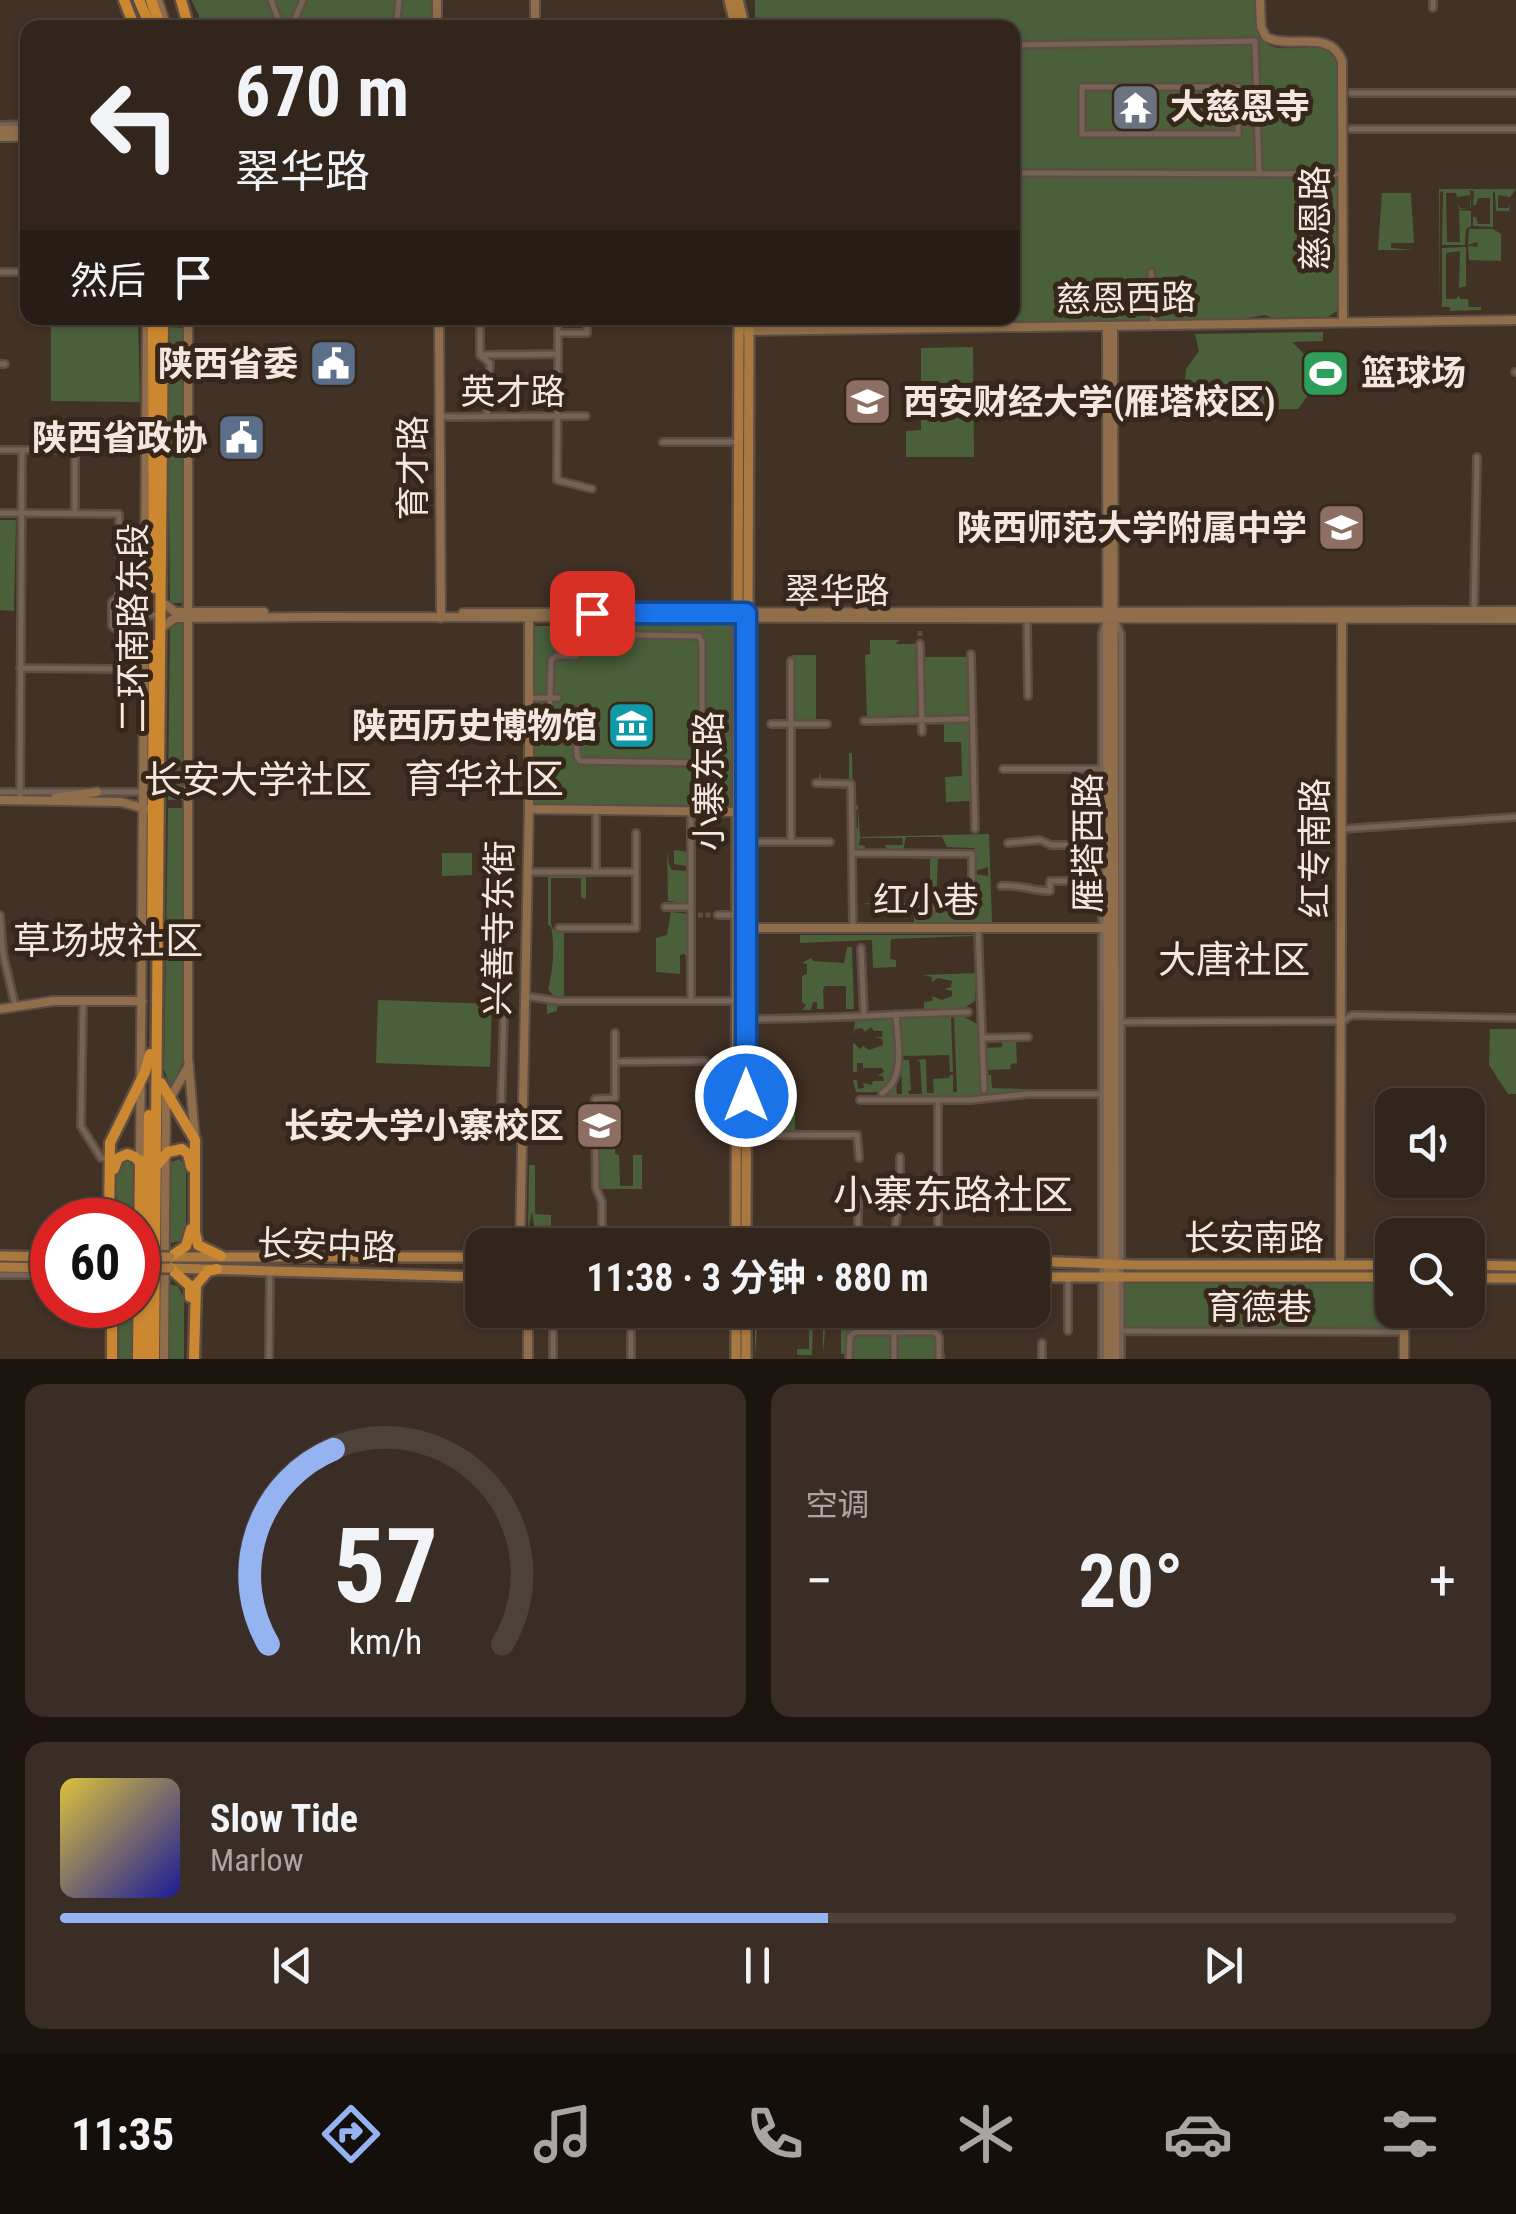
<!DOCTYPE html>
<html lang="zh">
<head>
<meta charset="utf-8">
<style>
  :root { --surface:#32251c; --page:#3a2d25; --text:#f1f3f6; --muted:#a8a5a3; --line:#4d423b; --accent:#95b2f1 }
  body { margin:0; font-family:"Roboto Condensed","Noto Sans SC",sans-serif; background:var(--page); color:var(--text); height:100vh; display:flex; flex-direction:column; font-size:38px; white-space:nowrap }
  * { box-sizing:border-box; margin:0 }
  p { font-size:32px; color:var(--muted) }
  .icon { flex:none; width:55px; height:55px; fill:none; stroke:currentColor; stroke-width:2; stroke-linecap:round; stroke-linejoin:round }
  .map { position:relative; height:1359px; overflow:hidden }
  .side { display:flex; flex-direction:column; gap:25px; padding:25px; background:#1c140f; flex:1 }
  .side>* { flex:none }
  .banner { position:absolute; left:20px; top:20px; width:1000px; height:305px; border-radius:20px; box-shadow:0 2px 8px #0004,0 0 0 2px var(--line); background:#32251c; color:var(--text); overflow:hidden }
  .tools { position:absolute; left:1375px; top:1088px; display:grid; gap:20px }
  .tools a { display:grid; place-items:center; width:110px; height:110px; border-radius:20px; background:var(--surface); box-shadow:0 2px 8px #0004,0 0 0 2px var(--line); font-size:50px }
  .speed { position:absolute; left:30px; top:1198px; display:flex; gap:20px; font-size:50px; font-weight:700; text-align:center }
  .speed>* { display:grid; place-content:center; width:130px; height:130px; border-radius:50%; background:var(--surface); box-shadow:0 2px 8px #0004,0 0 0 2px var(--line); line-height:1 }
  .speed .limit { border:15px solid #d22; background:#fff; color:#111 }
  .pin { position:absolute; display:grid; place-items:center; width:85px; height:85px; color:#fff; margin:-42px; border-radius:20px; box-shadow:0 5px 15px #0006 }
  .me { position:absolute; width:110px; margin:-55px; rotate:0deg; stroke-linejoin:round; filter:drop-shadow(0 0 8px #0008) }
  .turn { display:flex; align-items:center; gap:35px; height:210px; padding:0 50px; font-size:45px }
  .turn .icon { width:130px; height:130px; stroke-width:2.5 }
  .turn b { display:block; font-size:70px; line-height:85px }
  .then { display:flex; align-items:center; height:95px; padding:0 50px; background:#0003; gap:20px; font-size:38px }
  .big { font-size:75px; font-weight:700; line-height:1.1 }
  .side .widget { flex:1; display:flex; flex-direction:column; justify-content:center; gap:15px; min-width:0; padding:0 35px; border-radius:20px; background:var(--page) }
  .side .dial { align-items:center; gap:0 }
  .dial svg { height:260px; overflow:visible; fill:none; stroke:var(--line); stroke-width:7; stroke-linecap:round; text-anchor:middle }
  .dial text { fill:var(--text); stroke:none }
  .song { display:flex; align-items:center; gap:30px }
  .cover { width:120px; height:120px; border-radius:15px; background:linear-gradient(135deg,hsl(50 70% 55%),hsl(240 70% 35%)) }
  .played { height:10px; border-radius:5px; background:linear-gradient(90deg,var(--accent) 55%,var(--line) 55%) }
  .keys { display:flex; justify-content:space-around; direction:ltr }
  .heat { display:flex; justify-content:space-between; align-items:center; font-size:55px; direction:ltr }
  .side .tiles { flex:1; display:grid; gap:25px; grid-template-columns:1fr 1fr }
  .widget:last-child { grid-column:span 2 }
  .trip { position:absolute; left:465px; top:1228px; width:585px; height:100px; border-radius:20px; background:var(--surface); box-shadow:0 2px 8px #0004,0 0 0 2px var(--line); font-weight:700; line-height:100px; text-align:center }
  .dock { display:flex; height:160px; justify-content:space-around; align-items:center; background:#140f0b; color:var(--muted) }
  .dock .icon { width:70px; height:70px }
  .dock .active { color:var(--accent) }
  .dock b { font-size:45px; color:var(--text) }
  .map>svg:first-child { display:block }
  .green { fill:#4a603b }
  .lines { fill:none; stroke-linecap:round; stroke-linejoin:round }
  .street-tunnel { stroke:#5d4c41; stroke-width:5; stroke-dasharray:5 2.5; stroke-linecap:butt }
  .street-casing { stroke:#5d4e44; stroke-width:10 }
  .secondary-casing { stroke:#5d4e44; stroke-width:12 }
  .primary-casing { stroke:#5d4e44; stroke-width:14 }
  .highway-casing { stroke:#5d4e44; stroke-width:15 }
  .street { stroke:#766356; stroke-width:5 }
  .secondary { stroke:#906e4b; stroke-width:8 }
  .primary { stroke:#aa7940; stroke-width:9 }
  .highway { stroke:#cc8831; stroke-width:10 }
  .primary-bridge-casing { stroke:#5d4e44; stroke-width:14; stroke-linecap:butt }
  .primary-bridge { stroke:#aa7940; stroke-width:9 }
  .route-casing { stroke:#114b97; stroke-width:25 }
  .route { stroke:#1a73e8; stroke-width:18 }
  .labels { text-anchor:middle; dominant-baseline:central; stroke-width:10; stroke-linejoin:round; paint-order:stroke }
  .poi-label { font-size:35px; font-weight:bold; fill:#f3e7e0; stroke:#37271b; text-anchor:end }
  .street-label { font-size:35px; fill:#f3e7e0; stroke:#37271b }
  .neighbourhood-label { font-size:38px; fill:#f3e7e0; stroke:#37271b }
  .quarter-label { font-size:40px; fill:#f3e7e0; stroke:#37271b }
</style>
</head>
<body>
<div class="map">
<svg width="1516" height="1359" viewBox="0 0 1516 1359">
  <rect width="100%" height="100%" fill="#423125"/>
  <path class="green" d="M191,0h240v27h-232v-12z
    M755,0h500c3,60 17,47 69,47l14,12 -1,252 -9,6 -56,1 -7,-3 -23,4 -375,7v-8h145v-290h-257z
    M1439,189h77l-6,8 -12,-2v13h10l2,-5 -1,8h-13l-1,-18 -2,-2v36l-20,-1v-9h3l2,7h12v-26h-12l-2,7h-3l1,-14 -4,-1 1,18 -12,1 -2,-6 3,5h10v-13l-13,2 -1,-4h-10l1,49h13l-1,-32 12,1v15l-5,3 -1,16h-23l1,-54 -3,1v119z
    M1382,193h29l3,50h-23v5l23,2h-36z
    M1469,229h24l8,5v27l-32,-1 -1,-14 10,1 -1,-5 -9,3z
    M1466,247v39l-7,2 1,-37 -14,2v46h10l3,-4 1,4h8l1,8h12v3l-31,1v-4h-8v-59z
    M51,318h87l2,84 -89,-1z
    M167,327l19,1 -2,275h-14z
    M1323,332v9l-31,1 19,19 3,10v-15h23v34h-22l-2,-12 -4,16 -11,15 -97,2 -17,-22 2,-20 13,-18 -4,-17z
    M973,347l1,110h-68v-26l15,-1v-82z
    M0,520h16l-2,91 -14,-1z
    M170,624h16l-2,176h-16z
    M731,625v181l-197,-2v-178z
    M870,640h30l-5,4h22l2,73 -52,3 -2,-65 5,-1z
    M792,655h24v67l-24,-2z
    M923,657h45l1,58 -45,2z
    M944,720h25l2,81 -25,1 -1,-25 17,-1 -1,-34h-17z
    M849,753h3l1,46 1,6h4l2,32 129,-3 3,88 -78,1v-14h48l12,-9v-26l14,2v-9l-13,4 -1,-23 -27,-1 -5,-10h-36l-3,14 -17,-1 -1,-5h18l-1,-7h-42l-1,7 6,1v4l-10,1 -1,-22 4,-1v-18l-4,-1 -2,-27h-32l-2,-2 2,-8 1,9h28z
    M168,808h17l-2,253 -9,23 -4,2 -6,-17z
    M667,850l2,15 3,5 14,1v-5l-12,-2v-14l15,2 -2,51 -19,-2z
    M442,853h30v22l-30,1z
    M907,854l35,1v4h-4l-2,43h26l-2,-13 11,3v7l-10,7 -101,-2 21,-2 1,-22 2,10 5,-5 1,18h40v-44l-23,-1z
    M554,873l32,1v25l-5,-1v-20h-30v45l2,6 11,1v68h-6l-1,13 -10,3v-11l8,-5 -7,-9c5,-18 7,-43 3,-63l-3,-1v-50z
    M671,912l18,2 -1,60 -3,-20 -5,1v19l-24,-2v-34l11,-3z
    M800,935h175v1l-84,3 -1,20 6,1v7l-23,1 -1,-28 -72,3z
    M847,947h5l2,62h-8v-23h-21l-2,4 1,19h-7v-7h-4l-2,8h-9l4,-5 -4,-3v-26l5,-2v-10l-5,-1 9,-5 2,3 31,2z
    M976,973l-1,28 -11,7 -40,1v-7l9,-1 -1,-5 10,4 10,-4v-5l-8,-2 7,-2 1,-6 -14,-3 -6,4v-5l-9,-2z
    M378,1000l114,4 -2,63 -114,-4z
    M963,1016l16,9 2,66h5v-15l5,-1 1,13 36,1 5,3 -62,5h-113l27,-2 11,-11 1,10h5l-1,-34h8l2,30 -3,1 1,3h13l-2,-32 -3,-2 9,-1 1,34h7l-1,-14 16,-1 1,-3h3v17h4l-3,-75z
    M951,1017l2,55h-3l-1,-17 -48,1 -2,-37z
    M893,1019c1,18 11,64 -11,72 -7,2 -19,1 -26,1l-3,-12h4l1,9 6,-1 -1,-5 9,2 1,-4h11l-1,-5h-6l7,-4 -2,-4h-19v-5h-6v9h-4v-30l7,7 3,-3 6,4 14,-5 -1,-6 -8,-2h8l1,-6h-9l-3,-4 -6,5 -3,-4 -7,1 -2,7 2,-15z
    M1490,1029h26v65h-8l-19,-29z
    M1002,1040h14l1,23 -6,1 -1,5 -24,1 -1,-22 17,-1z
    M757,1100h38v30h-34l-4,-5z
    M599,1142h16v12l4,1 1,31h13v-31h9v34h-42z
    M125,1157l11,4v59h-19v-55z
    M179,1159l7,7v65l-6,10 -13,3v-76l3,-5z
    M529,1165h6v49l16,1v30l-4,-4h-11l-4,-30 -4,19z
    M1127,1283h265v27h8v19l-278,-2v-39z
    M167,1284l11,2 6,12v61h-18z
    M117,1305h17v54h-18z
    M755,1310l132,2v18h-35l-5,6v18h-6v-35h-15l-3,35v-35h-10l-1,36h-15v-6h12v-36h-51l-3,46z
    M940,1310l5,49h-4l-2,-27 -38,-2v-18z
    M853,1335h37v24h-38z
    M898,1335h38l1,24h-39z"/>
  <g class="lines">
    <path class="street-tunnel" d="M920,631v13
      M698,915h20"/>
    <defs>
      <path id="street" d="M271,0l10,27 6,1
        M1433,0v8
        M291,28l12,-28
        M396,28l3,-28
        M1012,45l243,-4 4,133
        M1082,87h156v47h-156z
        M1351,93h165
        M0,125l28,-1
        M1351,129h165
        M1012,173l331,1
        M0,272h28
        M1151,272l2,53
        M480,318v36
        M558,333h29v-15
        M558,354l-1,126 35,9
        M0,364h5
        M1515,372h1
        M440,417l146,-1
        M487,417l3,-54 -10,-8 78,-1v-36
        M663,442h74
        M0,450h75v64
        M0,513l119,1 1,75 -1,7 -7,6v24l8,6 -1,37 -99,-1
        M119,596l10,6c2,14 2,21 -9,30
        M1474,611l3,-154
        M130,616l24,-1
        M1027,619l1,77
        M1115,619l6,15v725
        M920,644l2,88
        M971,654l4,175
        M791,661v181
        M529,698h29
        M864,721l103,-2
        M771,724h56
        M702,763l-122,-2 -3,-5v-16h-21l-7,-7 2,-73 5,-4h21v-17l6,-5 116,2 3,6c0,40 0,79 0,119v50
        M1003,769h99
        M816,783l35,1 2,144
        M0,792h145
        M20,797l2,-347
        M596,810v62
        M691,811v190
        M1344,829l172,-12
        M749,842h81
        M1008,843l32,-3 11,5h51
        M853,853l119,1v46l-10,8h-49
        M528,872h107
        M1001,886c18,-2 31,5 49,5v-10h51
        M665,907h26
        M0,915l3,39 12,51
        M718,915h17
        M559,928h77v-95
        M978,928l6,162
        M861,948l3,67
        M525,996l32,5h179
        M83,1001l-2,125 20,32h9
        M746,1019c74,0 147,-5 222,-7
        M1121,1022l222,-1 9,-6 164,3
        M982,1038l46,-1
        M615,1062l90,-1
        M882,1093c25,-15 15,-53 14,-79
        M860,1100h111l57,-6h74
        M938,1100v145
        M501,1109l3,-97
        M736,1135h121l2,23
        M858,1194v51
        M894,1234l6,-38v-39
        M894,1242v3
        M602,1245v-43l-6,-14 -1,-89 20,-1v-65
        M0,1275h52
        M1068,1277v20
        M1068,1300v31
        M553,1310v49
        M627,1310l4,7v42
        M894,1310v49
        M1118,1331l286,1
        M1042,1343v16
        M269,1359l1,-87
        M849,1359l1,-22 5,-5h80l4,5v22
        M1102,1359v-725l3,-11"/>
      <path id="secondary" d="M158,0l9,28
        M1260,0l1,27 5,10c25,13 64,-9 76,24l1,261
        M437,28v-28
        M535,28v-28
        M0,130h28
        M0,137h28
        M188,318v739l7,81
        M439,318l2,300
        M1107,326l1,1033
        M1113,326l2,1033
        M746,331l770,-11
        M166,605l9,7h89
        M463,613l1053,-2
        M161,628l14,-10 141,-1 1200,2
        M55,798l42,-6
        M0,800l121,2 25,7
        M529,809l212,3
        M746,928h366
        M0,1009l53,-8h89
        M169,1100l20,-35
        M140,1160l7,-842
        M520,1245l9,-436v-194
        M1340,1265l2,-650
        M528,1310v49
        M1404,1310v49
        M164,1359l2,-265"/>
      <path id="primary" d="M729,0l7,28
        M738,0l7,28
        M736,1245l3,-927
        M746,1245l3,-927
        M0,1256l52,1
        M170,1257h312
        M1032,1261l104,4h256
        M1468,1265l48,1
        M0,1267l52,1
        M170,1268l312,9
        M1032,1277h360
        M1468,1278h48
        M736,1310v49
        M746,1310v49"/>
      <path id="highway" d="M124,0l11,28
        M139,0l12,28
        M151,0l10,28
        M181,0l8,28
        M153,318l1,270
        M152,933l2,-288
        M161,1083l34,57v92l3,13 23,11
        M157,1165l11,-13 14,-3 6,5 3,13
        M114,1169l4,-11 9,-4 8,3 7,8
        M109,1220l1,-77 35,-71 5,-18
        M170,1257l16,-11 5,-17
        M170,1268l20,18v11
        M112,1359v-54
        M138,1359l2,-199
        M147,1359l2,-244
        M154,1359l9,-1041
        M194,1359l2,-74 12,-14 9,-2"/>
    </defs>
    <use href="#street" class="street-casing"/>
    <use href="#secondary" class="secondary-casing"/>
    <use href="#primary" class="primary-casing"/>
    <use href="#highway" class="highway-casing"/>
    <use href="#street" class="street"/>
    <use href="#secondary" class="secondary"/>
    <use href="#primary" class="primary"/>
    <use href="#highway" class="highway"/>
    <defs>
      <path id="primary-bridge" d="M138,1257h32
        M138,1268h32"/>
    </defs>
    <use href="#primary-bridge" class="primary-bridge-casing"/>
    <use href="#primary-bridge" class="primary-bridge"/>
  </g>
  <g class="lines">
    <defs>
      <path id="route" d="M592,613h154v483"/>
    </defs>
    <use href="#route" class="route-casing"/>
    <use href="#route" class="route"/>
  </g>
  <defs>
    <symbol id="temple-square" viewBox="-11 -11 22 22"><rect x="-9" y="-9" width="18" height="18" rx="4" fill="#6b7280" stroke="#37271b"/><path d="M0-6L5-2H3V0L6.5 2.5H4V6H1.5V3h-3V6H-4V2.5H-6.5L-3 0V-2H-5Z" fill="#fff"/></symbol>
    <symbol id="civic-square" viewBox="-11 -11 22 22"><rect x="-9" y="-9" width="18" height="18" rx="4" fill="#5c6f8a" stroke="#37271b"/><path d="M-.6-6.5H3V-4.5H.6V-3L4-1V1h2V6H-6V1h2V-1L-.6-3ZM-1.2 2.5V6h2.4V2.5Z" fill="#fff"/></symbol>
    <symbol id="stadium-square" viewBox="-11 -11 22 22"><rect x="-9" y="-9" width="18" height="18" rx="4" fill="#2e9e5b" stroke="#37271b"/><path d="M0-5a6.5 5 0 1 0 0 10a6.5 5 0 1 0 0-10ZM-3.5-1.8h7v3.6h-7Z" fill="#fff"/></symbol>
    <symbol id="university-square" viewBox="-11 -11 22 22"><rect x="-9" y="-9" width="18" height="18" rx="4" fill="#8d6e63" stroke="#37271b"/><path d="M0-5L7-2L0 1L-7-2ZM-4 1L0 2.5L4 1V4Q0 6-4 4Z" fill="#fff"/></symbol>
    <symbol id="school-square" viewBox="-11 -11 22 22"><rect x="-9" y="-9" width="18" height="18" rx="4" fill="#8d6e63" stroke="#37271b"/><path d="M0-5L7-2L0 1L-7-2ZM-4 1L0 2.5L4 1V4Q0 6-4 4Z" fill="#fff"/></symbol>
    <symbol id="museum-square" viewBox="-11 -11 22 22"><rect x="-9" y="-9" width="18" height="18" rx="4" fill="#0f9aa8" stroke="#37271b"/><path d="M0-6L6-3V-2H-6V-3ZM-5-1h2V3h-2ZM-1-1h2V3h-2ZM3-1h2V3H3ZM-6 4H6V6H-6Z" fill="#fff"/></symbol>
  </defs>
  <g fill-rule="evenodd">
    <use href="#temple-square" x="1108" y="80" width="55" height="55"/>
    <use href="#civic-square" x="306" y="336" width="55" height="55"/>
    <use href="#stadium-square" x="1298" y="346" width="55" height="55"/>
    <use href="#university-square" x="840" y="374" width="55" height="55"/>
    <use href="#civic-square" x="214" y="410" width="55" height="55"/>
    <use href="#school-square" x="1314" y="500" width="55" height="55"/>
    <use href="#museum-square" x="604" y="698" width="55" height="55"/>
    <use href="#university-square" x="572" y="1098" width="55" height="55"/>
  </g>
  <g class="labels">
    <g class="poi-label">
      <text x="1170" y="107" text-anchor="start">大慈恩寺</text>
      <text x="298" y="364">陕西省委</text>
      <text x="1361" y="373" text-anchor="start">篮球场</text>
      <text x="903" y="402" text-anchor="start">西安财经大学(雁塔校区)</text>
      <text x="207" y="438">陕西省政协</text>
      <text x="1307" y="528">陕西师范大学附属中学</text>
      <text x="597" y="726">陕西历史博物馆</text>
      <text x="564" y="1126">长安大学小寨校区</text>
    </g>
    <g class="street-label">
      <text transform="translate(1315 218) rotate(-90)">慈恩路</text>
      <text transform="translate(1126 299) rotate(-1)">慈恩西路</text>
      <text x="513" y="392">英才路</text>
      <text transform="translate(413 468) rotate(-90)">育才路</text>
      <text x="837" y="591">翠华路</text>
      <text transform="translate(133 628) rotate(-90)">二环南路东段</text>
      <text transform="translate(709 781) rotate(-90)">小寨东路</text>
      <text transform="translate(1088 843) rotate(-90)">雁塔西路</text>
      <text transform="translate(1315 848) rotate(-90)">红专南路</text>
      <text x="926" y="900">红小巷</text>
      <text transform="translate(499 928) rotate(-89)">兴善寺东街</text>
      <text x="1254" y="1238">长安南路</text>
      <text transform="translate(327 1246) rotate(2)">长安中路</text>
      <text x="1259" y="1307">育德巷</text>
    </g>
    <g class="neighbourhood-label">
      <text x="258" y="780">长安大学社区</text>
      <text x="108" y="941">草场坡社区</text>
      <text x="1234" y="960">大唐社区</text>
    </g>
    <g class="quarter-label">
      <text x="484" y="779">育华社区</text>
      <text x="953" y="1195">小寨东路社区</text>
    </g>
  </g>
</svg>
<div class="tools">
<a><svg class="icon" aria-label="sound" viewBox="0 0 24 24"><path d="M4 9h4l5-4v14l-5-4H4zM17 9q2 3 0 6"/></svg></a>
<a><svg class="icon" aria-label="search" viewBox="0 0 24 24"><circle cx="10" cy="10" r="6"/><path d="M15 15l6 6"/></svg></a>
</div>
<div class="speed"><div class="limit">60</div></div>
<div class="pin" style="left:592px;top:613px;background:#d93025"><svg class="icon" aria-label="arrive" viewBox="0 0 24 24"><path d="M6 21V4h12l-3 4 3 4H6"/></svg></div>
<svg class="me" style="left:746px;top:1096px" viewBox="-20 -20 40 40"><circle r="17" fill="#1a73e8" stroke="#fff" stroke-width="3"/><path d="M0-11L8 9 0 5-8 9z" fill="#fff"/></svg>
<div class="trip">11:38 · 3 分钟 · 880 m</div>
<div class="banner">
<div class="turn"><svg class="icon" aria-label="left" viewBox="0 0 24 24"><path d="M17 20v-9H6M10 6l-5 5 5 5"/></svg><div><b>670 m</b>翠华路</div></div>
<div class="then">然后<svg class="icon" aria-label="arrive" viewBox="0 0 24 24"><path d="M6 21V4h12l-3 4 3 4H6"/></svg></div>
</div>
</div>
<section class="side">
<div class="tiles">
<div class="widget dial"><svg viewBox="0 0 100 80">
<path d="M14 69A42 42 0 1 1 86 69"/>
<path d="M14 69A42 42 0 0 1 34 9" stroke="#95b2f1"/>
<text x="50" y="56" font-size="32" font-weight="700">57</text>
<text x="50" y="72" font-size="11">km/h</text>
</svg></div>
<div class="widget"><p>空调</p>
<div class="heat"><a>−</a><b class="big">20°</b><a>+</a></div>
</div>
<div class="widget">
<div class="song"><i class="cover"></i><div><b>Slow Tide</b><p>Marlow</p></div></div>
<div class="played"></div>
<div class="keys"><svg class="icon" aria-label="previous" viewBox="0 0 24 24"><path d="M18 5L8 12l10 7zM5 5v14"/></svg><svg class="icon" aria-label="pause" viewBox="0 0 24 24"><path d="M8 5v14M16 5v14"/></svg><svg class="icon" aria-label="next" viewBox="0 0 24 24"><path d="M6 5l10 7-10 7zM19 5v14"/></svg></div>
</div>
</div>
</section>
<nav class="dock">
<b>11:35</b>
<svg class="icon active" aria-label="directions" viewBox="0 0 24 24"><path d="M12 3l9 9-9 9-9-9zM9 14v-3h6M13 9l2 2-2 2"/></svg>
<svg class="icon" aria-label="music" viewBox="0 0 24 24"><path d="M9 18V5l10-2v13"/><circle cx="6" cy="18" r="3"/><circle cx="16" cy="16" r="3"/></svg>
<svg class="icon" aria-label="phone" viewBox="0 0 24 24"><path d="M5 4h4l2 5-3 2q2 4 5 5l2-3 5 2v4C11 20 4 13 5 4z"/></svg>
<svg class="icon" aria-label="climate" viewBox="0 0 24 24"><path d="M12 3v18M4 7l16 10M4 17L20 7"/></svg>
<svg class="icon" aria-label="car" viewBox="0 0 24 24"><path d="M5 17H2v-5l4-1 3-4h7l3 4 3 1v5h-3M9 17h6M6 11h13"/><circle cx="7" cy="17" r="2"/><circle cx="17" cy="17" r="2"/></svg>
<svg class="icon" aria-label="filters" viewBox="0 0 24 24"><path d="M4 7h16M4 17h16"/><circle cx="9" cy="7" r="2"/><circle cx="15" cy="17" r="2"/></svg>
</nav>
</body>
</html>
